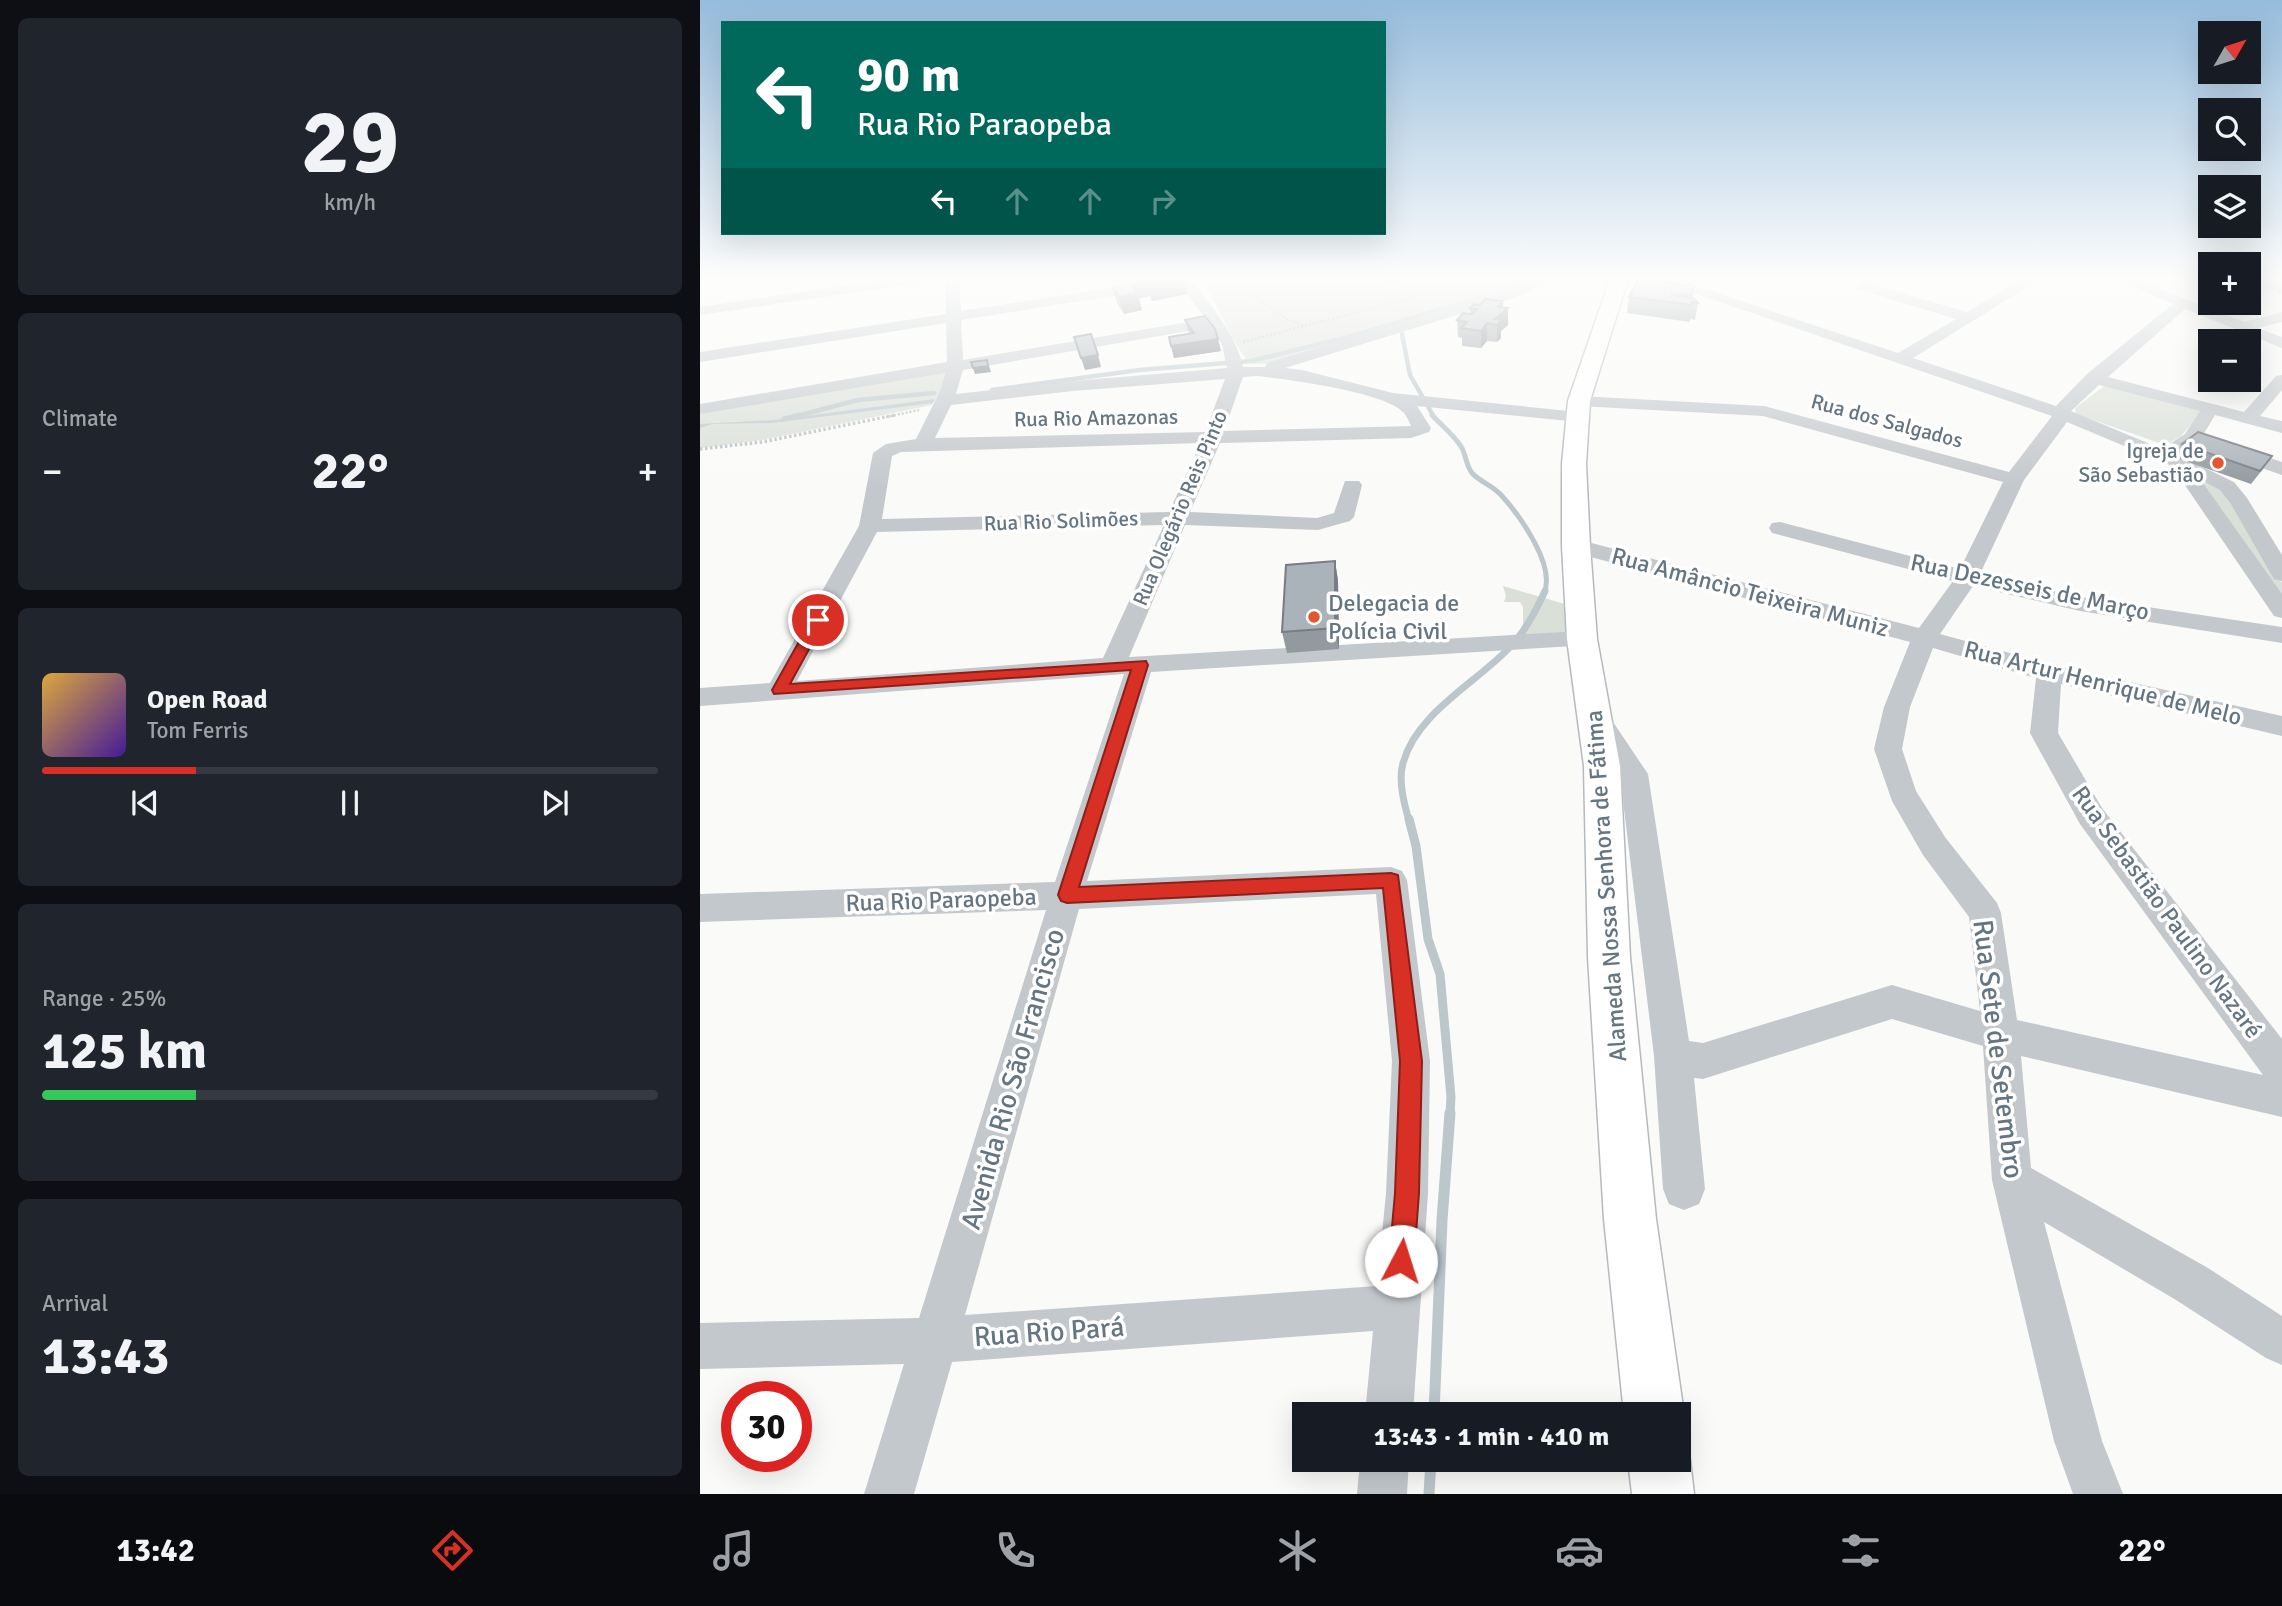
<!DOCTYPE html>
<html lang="en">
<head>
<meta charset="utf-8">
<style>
  :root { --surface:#171b24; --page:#20242c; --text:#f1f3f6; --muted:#9ea1a6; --line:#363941; --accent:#d93025 }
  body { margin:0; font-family:Signika,sans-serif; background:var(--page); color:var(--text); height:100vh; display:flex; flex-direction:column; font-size:26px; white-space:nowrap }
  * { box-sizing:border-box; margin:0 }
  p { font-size:23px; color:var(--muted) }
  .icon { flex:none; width:38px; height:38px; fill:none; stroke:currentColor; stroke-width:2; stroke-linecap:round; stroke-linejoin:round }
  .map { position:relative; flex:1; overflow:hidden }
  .side { display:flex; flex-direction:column; gap:18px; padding:18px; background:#0d0f14; width:700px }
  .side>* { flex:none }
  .top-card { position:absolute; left:21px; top:21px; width:665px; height:214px; border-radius:0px; box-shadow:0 7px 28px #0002; background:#00695c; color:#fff; overflow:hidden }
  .needle { width:46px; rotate:51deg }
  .tools { position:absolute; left:1498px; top:21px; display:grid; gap:14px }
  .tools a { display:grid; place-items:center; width:63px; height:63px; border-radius:0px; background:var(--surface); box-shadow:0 7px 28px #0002; font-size:35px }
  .speed { position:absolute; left:21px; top:1381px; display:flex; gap:14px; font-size:35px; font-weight:700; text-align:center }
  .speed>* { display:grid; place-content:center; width:91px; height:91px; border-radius:50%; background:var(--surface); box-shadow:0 7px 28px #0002; line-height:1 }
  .speed .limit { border:10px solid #d22; background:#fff; color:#111 }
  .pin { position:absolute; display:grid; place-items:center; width:60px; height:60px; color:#fff; margin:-30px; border:4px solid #fff; border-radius:50%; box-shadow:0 2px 7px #0007 }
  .me { position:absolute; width:77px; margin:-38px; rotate:5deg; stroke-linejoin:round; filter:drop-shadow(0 0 5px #0008) }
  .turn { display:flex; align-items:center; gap:24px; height:147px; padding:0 21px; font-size:32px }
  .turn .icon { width:91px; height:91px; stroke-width:2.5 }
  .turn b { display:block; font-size:49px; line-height:60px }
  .lanes { display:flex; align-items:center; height:66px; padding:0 21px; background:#0003; justify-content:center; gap:35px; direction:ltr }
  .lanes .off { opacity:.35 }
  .big { font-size:52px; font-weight:700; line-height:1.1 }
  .side .card { flex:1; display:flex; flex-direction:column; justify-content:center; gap:10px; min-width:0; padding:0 24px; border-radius:10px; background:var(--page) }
  .side .dial { align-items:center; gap:0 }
  .dial b { font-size:91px; line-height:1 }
  .song { display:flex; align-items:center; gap:21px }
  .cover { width:84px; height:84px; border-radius:10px; background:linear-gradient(135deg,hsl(40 70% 55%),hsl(260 70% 35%)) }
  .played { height:7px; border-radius:4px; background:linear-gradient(90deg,var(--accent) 25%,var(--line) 25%) }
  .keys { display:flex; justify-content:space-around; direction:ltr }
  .heat { display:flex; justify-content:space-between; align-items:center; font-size:38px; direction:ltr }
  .charge { height:10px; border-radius:5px; background:linear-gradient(90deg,#34c759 25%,var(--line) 0) }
  .trip { position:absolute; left:592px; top:1402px; width:399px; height:70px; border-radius:0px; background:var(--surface); box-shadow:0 7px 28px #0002; font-weight:700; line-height:70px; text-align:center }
  .tabs { display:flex; height:112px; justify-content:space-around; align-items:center; background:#090b0e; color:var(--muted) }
  .tabs .icon { width:49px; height:49px }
  .tabs .selected { color:var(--accent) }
  .tabs b { font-size:32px; color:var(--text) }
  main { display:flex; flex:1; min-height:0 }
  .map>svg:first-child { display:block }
  .green { fill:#dadfd7 }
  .water { fill:#bbc7cb }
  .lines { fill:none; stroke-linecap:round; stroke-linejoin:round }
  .stream-far4 { stroke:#bbc7cb; stroke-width:4.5 }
  .stream-far3 { stroke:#bbc7cb; stroke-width:5 }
  .stream-far2 { stroke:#bbc7cb; stroke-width:7 }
  .stream-far1 { stroke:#bbc7cb; stroke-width:9 }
  .stream { stroke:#bbc7cb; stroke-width:11 }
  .major-casing { stroke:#b5babe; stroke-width:3 }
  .path-far1 { stroke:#bbbfc2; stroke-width:2.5; stroke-dasharray:2 2; stroke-linecap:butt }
  .path { stroke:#bbbfc2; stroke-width:3.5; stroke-dasharray:2.5 2.5; stroke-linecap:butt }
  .minor { fill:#c3c8cc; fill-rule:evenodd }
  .major { fill:#fff; fill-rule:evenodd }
  .wall { fill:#929a9f }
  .shaded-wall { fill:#777d82 }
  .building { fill:#aab3b9; stroke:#777d82; stroke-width:2 }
  .route { fill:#d93025; stroke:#8d1f18; stroke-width:2 }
  .poi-dot { fill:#e4572e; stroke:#fff; stroke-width:2.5 }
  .labels { text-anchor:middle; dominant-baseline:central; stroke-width:7; stroke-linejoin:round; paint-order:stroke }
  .far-street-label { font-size:21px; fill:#657683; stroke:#fff }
  .far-poi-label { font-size:21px; fill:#657683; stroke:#fff; text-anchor:end }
  .street-label { font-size:24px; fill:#657683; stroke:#fff }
  .poi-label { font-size:24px; fill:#657683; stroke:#fff; text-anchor:start }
  .near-street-label { font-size:28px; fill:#657683; stroke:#fff }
</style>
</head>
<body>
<main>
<section class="side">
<div class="card dial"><b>29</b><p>km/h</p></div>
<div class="card"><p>Climate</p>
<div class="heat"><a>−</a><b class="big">22°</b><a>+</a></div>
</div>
<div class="card">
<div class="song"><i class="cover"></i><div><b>Open Road</b><p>Tom Ferris</p></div></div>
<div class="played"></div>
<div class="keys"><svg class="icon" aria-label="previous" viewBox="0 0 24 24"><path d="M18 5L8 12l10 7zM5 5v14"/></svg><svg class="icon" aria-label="pause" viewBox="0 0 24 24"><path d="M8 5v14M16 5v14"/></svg><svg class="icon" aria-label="next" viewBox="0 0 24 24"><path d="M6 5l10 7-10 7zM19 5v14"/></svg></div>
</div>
<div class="card"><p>Range · 25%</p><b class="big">125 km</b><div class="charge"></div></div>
<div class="card"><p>Arrival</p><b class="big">13:43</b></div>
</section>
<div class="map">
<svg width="1582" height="1494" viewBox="0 0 1582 1494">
  <rect width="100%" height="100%" fill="#fafaf8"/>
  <path class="green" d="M503,279h329l-9,7c-35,12 -253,88 -272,77 -13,-8 -39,-68 -48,-84z
    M245,371l-3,18 -10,16 -170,35 -62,8v-35z
    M1407,384l98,25 -25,28 -15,8 -89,-31 -1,-6z
    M1498,475l25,10 59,98v22l-87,-124z
    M803,586l62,18v31l-42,3v-31l-3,-5h-16l2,-6z"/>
  <path class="water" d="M235,399l-2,4 -162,20 -58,1 -13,4v-4l75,-4z"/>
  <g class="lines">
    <path class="stream-far4" d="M702,334l8,41 24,42
      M292,390l147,-20 112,-9 94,-23 161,-48 20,-11
      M93,417l65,-17 76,-7"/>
    <path class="stream-far3" d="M732,415c10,11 22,20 30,33 4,8 4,17 10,25 8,9 22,13 30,23 18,20 54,70 42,97
      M84,419l16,-4"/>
    <path class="stream-far2" d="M709,821c-5,-18 -11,-40 -6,-58 14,-51 75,-81 108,-117 15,-16 25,-35 34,-55"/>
    <path class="stream-far1" d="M709,819l7,27 12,93 12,35 11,123 -1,18"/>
    <path class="stream" d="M734,1414l8,-194 8,-107
      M729,1494l2,-34"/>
    <defs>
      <path id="major" d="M910,279h18l-38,122 -4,63 4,82 7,93 23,127 10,191 26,262 28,195 -6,14v-14h-54l-20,-195 -16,-262 -4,-191 -17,-127 -5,-93v-82l6,-63z
        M978,1437l12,23 4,34h-62l-4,-34h50z"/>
    </defs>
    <use href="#major" class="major-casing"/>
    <path class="path-far1" d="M683,279l7,4 14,-4
      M578,289l28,-9 37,-1
      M510,290l19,-11
      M547,291l40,28 18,7
      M543,342l172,-45
      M186,417l33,-7"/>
    <path class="path" d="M0,449l62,-7 133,-27"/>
    <path class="minor" d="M190,279h39l-7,4 -222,32v-8z
      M245,279h14l2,32 189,-29 7,4 -7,4 -189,30 2,40 243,-41 -31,-40h15c22,28 45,53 53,88h22l2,-4 239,-72 22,-12h16l-15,13 -13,5 -231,71 17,2 91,23 186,19 6,1 3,4 -3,4 -6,1 -162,-16 14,22 -2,4 -18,6 -191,5 -30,69 127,6 17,-5 11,-32h14l3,4 -8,32 -4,4 -32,9 -133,-5 -56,132 453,-26 9,2 3,6 -3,6 -440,27 -64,209 304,-14 11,4 5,9 23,181 -2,132 -15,221h-48l8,-83 -421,31 -38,132h-50l40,-130 -204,5v-46l219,-5 127,-408 -346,12v-28l355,-12 69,-208 -424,32v-18l70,-5 89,-157 14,-73 13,-9 30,-5 25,-50 4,-16 -245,41v-10l247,-42 -1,-39 -246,39v-10l246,-38zM512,327l10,18 5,23 -154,13 -117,13 7,-24zM557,376c29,3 127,16 146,36 3,3 6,9 8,14l-187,5 19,-54zM525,379l-20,53 -270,6 16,-33 122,-14zM501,443l-32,69 -287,7 10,-63 9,-4zM464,525l-61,133 -306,23 80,-149zM676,894l16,167 -6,132 -9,93 -412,29 114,-406z
      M953,279h22l223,74 58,-34 -99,-30v-6l7,-4h19l-8,6 92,27 55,-33h18l-127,79 143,48 31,-32 86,-70 -57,-25h20l108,43 38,-10v10l-24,6 24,9v11l-97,-39 -77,68 136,35 32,-36 6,-1v15l-22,26 22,5v12l-67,-18 -16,27 -21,13 56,27 13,16 35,57v26l-8,-2 -3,-5 -40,-70 -11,-14 -20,-11 82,115v24l-8,-2 -102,-150 -105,-44 -43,58 -44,94 100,23 202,30v16l-202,-32 -107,-25 -33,48 109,30 233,52v20l-221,-52 -3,49 44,75 180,231v78l-261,-61 10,112 177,100 74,48v49l-16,-7 -90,-58 -132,-78 58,219 21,53h-50l-19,-53 -62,-261 -9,-134 -91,-27 -189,60 -9,-1 11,111 -6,15 -15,6 -15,-6 -6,-15 -9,-133 -34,-280 -37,-56 4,-7 10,-3 10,3 41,61 41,267 14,2 189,-58 88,26 -11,-94 -46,-62 -31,-54 -18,-52 10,-42 26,-65 -342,-91 -3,-5 3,-5 8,-2 343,89 34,-47 -181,-48 -3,-5 3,-5 8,-1 180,47 43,-87 -240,-66 -184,-10 -9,-5 9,-5 185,10 245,66 43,-56zM1399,385l101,26 -15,23 -23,15 -91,-38zM1233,648l103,30 -6,55 50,91 183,251 -246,-55 -16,-107 -4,-10 -52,-66 -29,-46 -14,-42 8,-42z
      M1549,279h18l15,6v9l-33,-12z
      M1531,445l51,17v13l-58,-20 -3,-4z
      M660,1460h49l-2,34h-50z"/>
    <use href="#major" class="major"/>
  </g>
  <path class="wall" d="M422,279h61l4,15 -35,7 -2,-5 -11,2 3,12 -18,4 -7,-11 -5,-16 11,-2z
    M939,279h22v3l33,4 -2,12 6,5 -3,17 -5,-1v3l-63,-9 2,-16z
    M803,301v7l5,17 -7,6v7l-4,4 -10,-1 -6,7 -19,-2v-8l-4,-1 -1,-17 13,-6v-6l10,-3z
    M485,320l36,31 -47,7 -5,-21 21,-3 -2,-3z
    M1482,444l81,25 -12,15 -77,-27z
    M635,561l3,20 1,68 -52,4 -5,-21z"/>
  <path class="shaded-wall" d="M475,279h8l4,15 -35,7 -4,-17z
    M446,280l4,16 -11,2 3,12 -18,4 -5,-17 11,-15z
    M803,301v12l5,-5v17l-7,6v7l-4,4v-17l-2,-1 3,-17z
    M787,323v18l-6,7v-17z
    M518,339l3,12 -47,7 -3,-12z
    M398,355l3,12 -16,3 -4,-12z
    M287,360l4,12 -16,2 -2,-6z
    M635,561l3,20 1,68 -4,-21z"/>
  <path class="building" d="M422,279h53l-27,5 -2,-4 -16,2 7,11 -18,4 -7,-10 11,-2z
    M939,279h20l-1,3 36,4 -3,9 -19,-2v2l21,3 5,5 -6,-1v3l-63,-8z
    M785,299l18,2 -5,6 10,1 -13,11 6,1 -4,5 -10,-2 -6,8 -20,-3 6,-6 -10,-2 6,-7 9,1 5,-5 -7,-1 4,-4 6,1z
    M505,316l10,13 3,10 -47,7 -2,-9 25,-4 -9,-13z
    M391,334l7,21 -17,3 -7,-21z
    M287,360l1,6 -15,2 -2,-6z
    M1498,432l74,24 -12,15 -78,-27z
    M635,561v67l-53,4 4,-67z"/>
  <linearGradient id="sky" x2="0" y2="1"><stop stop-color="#96bcdc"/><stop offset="0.57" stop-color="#fdfdfc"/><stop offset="1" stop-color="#fdfdfc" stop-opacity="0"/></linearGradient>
  <rect width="1582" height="489" fill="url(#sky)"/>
  <path class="route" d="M118,616l7,4 -35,64 356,-23 2,4 -69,222 312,-14 7,2 24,186 -3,132 -5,68 -4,9 -9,3 -9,-3 -3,-9 6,-68 5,-132 -17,-173 -316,15 -6,-2 -3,-6 73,-225 -357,24 -2,-4 39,-70z"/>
  <g class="poi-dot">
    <circle cx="1518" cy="463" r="7"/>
    <circle cx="614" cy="617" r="7"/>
  </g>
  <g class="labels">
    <g class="far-street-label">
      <text transform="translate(396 418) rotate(-1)">Rua Rio Amazonas</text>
      <text transform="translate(1187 421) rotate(15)">Rua dos Salgados</text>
      <text transform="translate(480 508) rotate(-67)">Rua Olegário Reis Pinto</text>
      <text transform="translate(361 521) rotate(-2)">Rua Rio Solimões</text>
    </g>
    <g class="far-poi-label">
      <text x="1504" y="451">Igreja de<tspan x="1504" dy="24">São Sebastião</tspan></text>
    </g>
    <g class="street-label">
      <text transform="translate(1330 587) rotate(12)">Rua Dezesseis de Março</text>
      <text transform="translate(1050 592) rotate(15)">Rua Amâncio Teixeira Muniz</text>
      <text transform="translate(1403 683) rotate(14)">Rua Artur Henrique de Melo</text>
      <text transform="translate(906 886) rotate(-94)">Alameda Nossa Senhora de Fátima</text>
      <text transform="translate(241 900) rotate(-2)">Rua Rio Paraopeba</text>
      <text transform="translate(1467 912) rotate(54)">Rua Sebastião Paulino Nazaré</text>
    </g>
    <g class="poi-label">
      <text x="628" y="603">Delegacia de<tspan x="628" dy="28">Polícia Civil</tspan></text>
    </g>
    <g class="near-street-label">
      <text transform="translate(1298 1049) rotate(83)">Rua Sete de Setembro</text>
      <text transform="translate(313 1079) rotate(-74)">Avenida Rio São Francisco</text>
      <text transform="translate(349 1332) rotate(-4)">Rua Rio Pará</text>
    </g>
  </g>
</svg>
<div class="tools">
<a><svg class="needle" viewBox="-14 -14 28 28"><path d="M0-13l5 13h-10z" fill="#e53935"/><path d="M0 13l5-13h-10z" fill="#9ea1a6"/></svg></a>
<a><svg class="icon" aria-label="search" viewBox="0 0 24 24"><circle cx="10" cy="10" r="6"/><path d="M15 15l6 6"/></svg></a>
<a><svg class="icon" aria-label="layers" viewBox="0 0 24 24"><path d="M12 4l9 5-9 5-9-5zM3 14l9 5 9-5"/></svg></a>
<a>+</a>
<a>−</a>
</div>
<div class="speed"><div class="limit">30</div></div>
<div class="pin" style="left:118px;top:620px;background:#d93025"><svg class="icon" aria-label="arrive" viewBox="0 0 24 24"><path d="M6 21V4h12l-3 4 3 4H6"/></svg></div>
<svg class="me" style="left:701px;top:1261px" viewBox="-20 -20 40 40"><circle r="19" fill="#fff"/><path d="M0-13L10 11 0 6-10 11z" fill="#d93025"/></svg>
<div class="trip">13:43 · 1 min · 410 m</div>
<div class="top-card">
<div class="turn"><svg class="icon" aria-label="left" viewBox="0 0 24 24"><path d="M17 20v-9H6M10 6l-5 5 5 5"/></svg><div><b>90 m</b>Rua Rio Paraopeba</div></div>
<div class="lanes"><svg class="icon" aria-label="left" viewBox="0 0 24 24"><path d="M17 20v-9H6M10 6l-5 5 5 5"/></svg><svg class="icon off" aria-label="ahead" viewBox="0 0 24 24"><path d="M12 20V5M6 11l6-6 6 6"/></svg><svg class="icon off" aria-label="ahead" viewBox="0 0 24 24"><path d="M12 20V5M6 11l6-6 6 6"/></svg><svg class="icon off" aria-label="right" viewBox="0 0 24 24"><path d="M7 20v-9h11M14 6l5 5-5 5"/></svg></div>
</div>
</div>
</main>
<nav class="tabs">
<b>13:42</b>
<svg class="icon selected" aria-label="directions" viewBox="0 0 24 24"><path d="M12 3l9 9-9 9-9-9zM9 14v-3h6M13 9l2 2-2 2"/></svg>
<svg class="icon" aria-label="music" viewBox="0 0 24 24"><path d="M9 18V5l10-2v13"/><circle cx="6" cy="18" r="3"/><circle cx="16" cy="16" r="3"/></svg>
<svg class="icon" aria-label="phone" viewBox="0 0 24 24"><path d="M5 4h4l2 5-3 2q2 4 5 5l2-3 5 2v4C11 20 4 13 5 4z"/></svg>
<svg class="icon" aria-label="climate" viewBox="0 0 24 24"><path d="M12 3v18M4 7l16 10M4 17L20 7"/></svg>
<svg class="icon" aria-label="car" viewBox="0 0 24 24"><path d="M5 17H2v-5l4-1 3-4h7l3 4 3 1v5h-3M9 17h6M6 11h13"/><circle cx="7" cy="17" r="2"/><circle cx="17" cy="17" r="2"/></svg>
<svg class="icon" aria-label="filters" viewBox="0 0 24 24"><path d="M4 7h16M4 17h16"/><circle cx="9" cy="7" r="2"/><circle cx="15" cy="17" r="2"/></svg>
<b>22°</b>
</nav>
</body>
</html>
